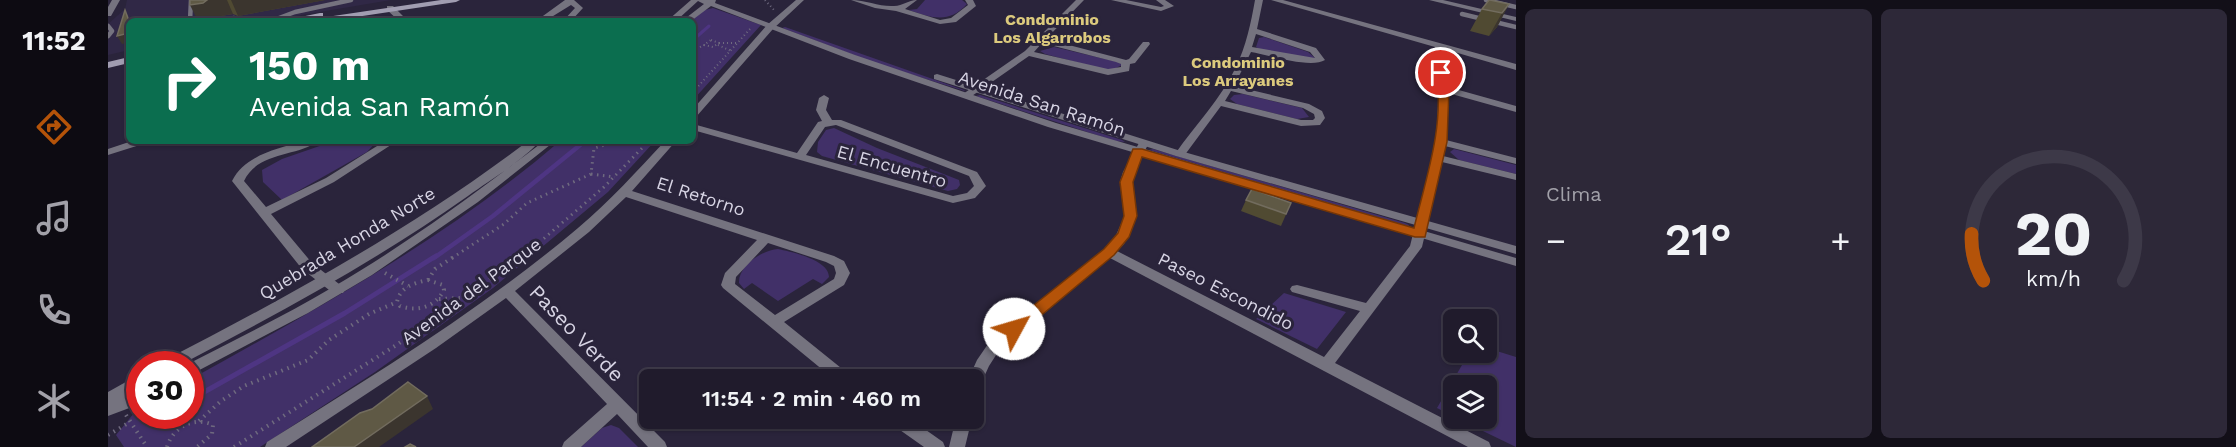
<!DOCTYPE html>
<html lang="es">
<head>
<meta charset="utf-8">
<style>
  :root { --surface:#201b2c; --page:#2d2838; --text:#f1f3f6; --muted:#a2a1a9; --line:#3d3948; --accent:#b45309 }
  body { margin:0; font-family:"Work Sans",sans-serif; background:var(--page); color:var(--text); height:100vh; display:flex; flex-direction:column; font-size:22px; white-space:nowrap }
  * { box-sizing:border-box; margin:0 }
  p { font-size:20px; color:var(--muted) }
  .icon { flex:none; width:33px; height:33px; fill:none; stroke:currentColor; stroke-width:2; stroke-linecap:round; stroke-linejoin:round }
  .map { position:relative; flex:1; overflow:hidden }
  .sheet { display:flex; flex-direction:column; gap:9px; padding:9px; background:#120f18; width:720px }
  .sheet>* { flex:none }
  .guide { position:absolute; left:18px; top:18px; width:570px; height:126px; border-radius:9px; box-shadow:0 2px 4px #0004,0 0 0 2px var(--line); background:#0b6e4f; color:#fff; overflow:hidden }
  .buttons { position:absolute; left:1335px; top:309px; display:grid; gap:12px }
  .buttons a { display:grid; place-items:center; width:54px; height:54px; border-radius:9px; background:var(--surface); box-shadow:0 2px 4px #0004,0 0 0 2px var(--line); font-size:30px }
  .speed { position:absolute; left:18px; top:351px; display:flex; gap:12px; font-size:30px; font-weight:700; text-align:center }
  .speed>* { display:grid; place-content:center; width:78px; height:78px; border-radius:50%; background:var(--surface); box-shadow:0 2px 4px #0004,0 0 0 2px var(--line); line-height:1 }
  .speed .limit { border:9px solid #d22; background:#fff; color:#111 }
  .pin { position:absolute; display:grid; place-items:center; width:51px; height:51px; color:#fff; margin:-26px; border:3px solid #fff; border-radius:50%; box-shadow:0 2px 6px #0007 }
  .me { position:absolute; width:66px; margin:-33px; rotate:51deg; stroke-linejoin:round; filter:drop-shadow(0 0 4px #0008) }
  .turn { display:flex; align-items:center; gap:21px; height:126px; padding:0 24px; font-size:27px }
  .turn .icon { width:78px; height:78px; stroke-width:2.5 }
  .turn b { display:block; font-size:42px; line-height:51px }
  .big { font-size:45px; font-weight:600; line-height:1.1 }
  .sheet .tile { flex:1; display:flex; flex-direction:column; justify-content:center; gap:9px; min-width:0; padding:0 21px; border-radius:9px; background:var(--page) }
  .sheet .dial { align-items:center; gap:0 }
  .dial svg { height:156px; overflow:visible; fill:none; stroke:var(--line); stroke-width:7; stroke-linecap:round; text-anchor:middle }
  .dial text { fill:var(--text); stroke:none }
  .heat { display:flex; justify-content:space-between; align-items:center; font-size:33px; direction:ltr }
  .sheet .tiles { flex:1; display:grid; gap:9px; grid-template-columns:repeat(2,1fr) }
  .trip { position:absolute; left:531px; top:369px; width:345px; height:60px; border-radius:9px; background:var(--surface); box-shadow:0 2px 4px #0004,0 0 0 2px var(--line); font-weight:600; line-height:60px; text-align:center }
  main { display:flex; flex:1; min-height:0 }
  .menu { display:flex; flex-direction:column; width:108px; justify-content:space-around; align-items:center; background:#0d0b12; color:var(--muted) }
  .menu .icon { width:42px; height:42px }
  .menu .current { color:var(--accent) }
  .menu b { font-size:27px; color:var(--text) }
  .map>svg:first-child { display:block }
  .built { fill:#302846 }
  .green { fill:#413068 }
  .lines { fill:none; stroke-linecap:round; stroke-linejoin:round }
  .stream-far2 { stroke:#4e3583; stroke-width:3 }
  .stream-far1 { stroke:#4e3583; stroke-width:4.5 }
  .stream { stroke:#4e3583; stroke-width:5 }
  .path-far2 { stroke:#6f6a7f; stroke-width:2; stroke-dasharray:1 3; stroke-linecap:butt }
  .path-far1 { stroke:#6f6a7f; stroke-width:3; stroke-dasharray:1.5 4.5; stroke-linecap:butt }
  .path { stroke:#6f6a7f; stroke-width:4; stroke-dasharray:1.5 5; stroke-linecap:butt }
  .service { stroke:#75737f; stroke-width:4.5 }
  .minor { fill:#75737f; fill-rule:evenodd }
  .tertiary { fill:#75737f; fill-rule:evenodd }
  .secondary { fill:#a19db1; fill-rule:evenodd }
  .wall { fill:#504a32 }
  .shaded-wall { fill:#3b352e }
  .building { fill:#5f5945; stroke:#726c5e; stroke-width:1.5 }
  .route { fill:#b45309; stroke:#753606; stroke-width:1.5 }
  .labels { text-anchor:middle; dominant-baseline:central; stroke-width:6; stroke-linejoin:round; paint-order:stroke }
  .far-neighbourhood-label { font-size:16px; font-weight:bold; fill:#dcca7d; stroke:#2a243b }
  .street-label { font-size:18px; fill:#d7d4e4; stroke:#2a243b }
  .near-street-label { font-size:21px; fill:#d7d4e4; stroke:#2a243b }
</style>
</head>
<body>
<main>
<nav class="menu">
<b>11:52</b>
<svg class="icon current" aria-label="directions" viewBox="0 0 24 24"><path d="M12 3l9 9-9 9-9-9zM9 14v-3h6M13 9l2 2-2 2"/></svg>
<svg class="icon" aria-label="music" viewBox="0 0 24 24"><path d="M9 18V5l10-2v13"/><circle cx="6" cy="18" r="3"/><circle cx="16" cy="16" r="3"/></svg>
<svg class="icon" aria-label="phone" viewBox="0 0 24 24"><path d="M5 4h4l2 5-3 2q2 4 5 5l2-3 5 2v4C11 20 4 13 5 4z"/></svg>
<svg class="icon" aria-label="climate" viewBox="0 0 24 24"><path d="M12 3v18M4 7l16 10M4 17L20 7"/></svg>
</nav>
<div class="map">
<svg width="1408" height="447" viewBox="0 0 1408 447">
  <rect width="100%" height="100%" fill="#2a243b"/>
  <path class="built" d="M19,0h264l-125,21h-137v29l-21,5v-31l17,-15z"/>
  <path class="green" d="M817,0h37l5,4c-18,20 -35,14 -58,6l8,-1z
    M605,8l48,17 -68,75v-79h-5l13,-10z
    M677,27l179,63 1,1 -82,-25 -101,-38z
    M1156,37l44,15 7,6 -5,1 -51,-10 -3,-2 3,-9z
    M946,47l64,15 4,3 -12,6 -65,-17 -5,-3z
    M1135,94l59,14 7,9 -12,2 -60,-15 -7,-5 4,-4z
    M872,95l142,45 3,2 -10,-1 -139,-45z
    M726,128l43,20 82,32 1,5 -3,4 -9,2 -126,-35 -5,-4 1,-10 8,-12z
    M226,141h43l-10,11 -85,48 -19,-18 -1,-12 20,-11z
    M452,141h95l-47,51 -115,96 -118,84 -115,75h-136l-8,-12 23,-28 1,9h50l1,-37c128,-71 257,-142 369,-238z
    M1045,149l252,74 4,2 -1,2 -259,-77z
    M1346,149l62,16v9l-57,-14 -9,-8z
    M670,249c14,3 51,11 51,28l-7,7 -9,-5 -35,22 -26,-18 -8,6 -5,-6c-1,-17 23,-33 39,-34z
    M1176,293l62,19 -29,37 -61,-30z
    M1379,348l29,9v90l-58,-28 28,-1v-32h-32l-1,30 -16,-8 32,-55 17,-1z
    M503,425l8,3 19,19h-57l21,-19z"/>
  <g class="lines">
    <path class="stream-far2" d="M585,40l16,-14"/>
    <path class="stream-far1" d="M326,258l59,-42 92,-75"/>
    <path class="stream" d="M82,400l155,-87 91,-57
      M46,419l7,-3"/>
    <path class="path-far2" d="M657,0l9,10
      M603,40l8,3 -6,4 -9,-2z
      M611,43h18
      M610,45l13,6
      M585,51l11,-6
      M585,92l57,-63"/>
    <path class="path-far1" d="M483,174l24,3
      M344,258l52,-34 23,-21 64,-29 3,-26 25,-7
      M413,258l83,-71 45,-46"/>
    <path class="path" d="M277,273l23,13
      M320,280l7,-11 20,-13
      M320,280l15,5 1,5c-9,17 -26,22 -44,16l-3,-4c3,-15 17,-19 31,-22z
      M331,299l23,-1
      M18,415l21,32
      M91,421l22,-20 23,-15 64,-26 21,-20 40,-26 28,-12
      M0,435l22,-13
      M59,447c6,-20 27,-31 46,-22l-1,9 -15,13
      M126,447l164,-103 125,-88"/>
    <path class="service" d="M1378,0l30,7
      M1354,14l54,13
      M82,21l1,-21
      M108,21l18,-3
      M163,21l24,-9 56,-12
      M0,26l4,5 -4,5"/>
    <path class="minor" d="M457,0h9l9,8 -12,13h-8l12,-13 -4,-3 -26,16h-9z
      M688,0h8l-31,29 -77,88 -3,1v-9l74,-84z
      M743,0c15,0 29,7 43,6 9,0 14,-6 23,-6l-12,9 35,11 11,-2 17,-13 -3,-5h8l3,6 -20,16 -16,2 -44,-13 -21,-3z
      M968,0h8l-38,39 80,21 3,-1 14,-17h6l1,2 -15,19 -5,1 -1,7 -21,4 -79,-19 -60,42h-6v-4l62,-43zM934,43l74,19 5,2v3l-13,2 -74,-17z
      M1003,0h15l35,7 3,-1 -8,-6h9l9,6 -13,5z
      M1147,0h8l-6,29 59,19 9,12c-14,9 -57,-5 -74,-8l-17,34 75,18 13,7 3,7 -5,7 -19,1 -80,-20 -37,50h-8l-1,-2c20,-29 46,-55 61,-87 10,-21 15,-44 19,-67zM1148,34l54,18 5,6 -63,-11zM1123,91l72,17 11,6 1,4 -2,2h-12l-76,-19z
      M1163,0h12l233,64v6l-72,-21 4,38 68,19v6l-68,-19 -2,47 70,18v6l-71,-18 -2,10 73,18v6l-74,-18 -20,85 -87,116 154,79 2,5h-23l-358,-189 -112,94 -9,14 -10,22 -5,2v-10h-6l9,-20 11,-16 125,-102 12,-27 -5,-33 3,-10 16,-29 5,-3 5,3 -16,29 -1,10 5,33 -13,29 -7,7 207,106 36,-46 -68,-19 -2,-3 2,-3 5,-1 69,18 44,-57 26,-104 3,-53 -4,-42z
      M279,6h6l15,15h-9l-12,-11z
      M716,95l5,3 -3,12 6,10h9l136,52 9,14 -11,12 -22,5 -260,-73v-6l104,29 21,-31 4,-1 -6,-11 3,-12zM728,125l133,51 5,10 -7,7 -14,3 -147,-41 19,-28z
      M24,141h15l-1,2 -38,12v-6z
      M195,141h15c-20,16 -60,10 -74,40l22,26 60,-29 59,-37h12l-63,41 -63,32 41,49 31,24 2,3 -2,3h-10l-31,-24 -70,-88c13,-26 45,-32 71,-40z
      M557,141h11l-44,50 202,65 10,5 6,12 -6,12 -60,37 67,54 2,4h-18l-112,-92 -2,-3 4,-12 32,-33 -131,-43 -37,35 -74,59 150,151 2,5h-19l-31,-33 -36,33h-19l2,-5 43,-38 -101,-106 -70,50 -150,99h-21l2,-5c107,-67 215,-133 311,-214 32,-27 59,-57 87,-87zM660,243l58,19 8,4 2,7 -2,6 -59,36 -40,-31 1,-7z
      M780,418h21l34,24 2,5h-21l-34,-24z
      M848,418h16l-7,29h-16z"/>
    <path class="tertiary" d="M4,0h8l-9,16h-3v-9z
      M583,0h25l-1,3 140,52 201,68 460,135v8l-468,-139 -199,-68 -138,-53 -20,15h-9l22,-17 -6,-3 -22,20h-9z
      M1321,0h14l73,17v4z
      M829,74l247,78 332,94v8l-340,-98 -242,-77v-4z
      M420,141h12c-18,20 -50,39 -72,55 -90,64 -189,117 -286,168h-19l2,-4c126,-65 250,-133 363,-219z
      M436,141h11l-77,61 -106,73 -64,38 -118,62v-11h-2c48,-25 98,-49 145,-77 74,-43 143,-94 211,-146z
      M32,374v14l-13,8 13,-5v13l-32,12v-24z"/>
    <path class="secondary" d="M333,0h19l-4,2 -127,19h-20l4,-2z
      M212,13h3v4l-24,4h-18z
      M21,57v6l-21,5v-6z"/>
  </g>
  <path class="wall" d="M82,0h135l-87,16 -5,-2 -18,3 -3,3 -5,1h-9z
    M1401,4l-12,23 -8,9 -19,-5 12,-22z
    M1138,200l45,3 -10,23 -40,-15z"/>
  <path class="shaded-wall" d="M99,0h20l6,14 -18,3 -3,3 -14,1 -8,-16z
    M123,0h94l-87,16z
    M1401,4l-12,23 -8,9 13,-23z
    M21,33v10l-7,1 -5,-8z
    M319,396l6,13 -54,38h-25z"/>
  <path class="building" d="M82,0h17l-4,3 -13,2z
    M1381,0h1l19,4 -7,9 -20,-4z
    M17,10l4,11v12l-12,3z
    M1144,189l39,14 -5,11 -40,-14z
    M300,382l19,14 -73,51h-42l48,-34 12,-4z
    M302,444l6,3h-11z"/>
  <path class="route" d="M1333,70l5,3 3,16 -2,53 -22,95h-10l-273,-80 -9,25 4,34 -8,21 -15,18 -94,78h-11l-3,-4 3,-4 95,-76 14,-16 6,-17 -4,-34 13,-33h9l272,79c12,-50 31,-103 22,-155z"/>
  <g class="labels">
    <g class="far-neighbourhood-label">
      <text x="944" y="19">Condominio<tspan x="944" dy="18">Los Algarrobos</tspan></text>
      <text x="1130" y="62">Condominio<tspan x="1130" dy="18">Los Arrayanes</tspan></text>
    </g>
    <g class="street-label">
      <text transform="translate(934 103) rotate(18)">Avenida San Ramón</text>
      <text transform="translate(784 166) rotate(16)">El Encuentro</text>
      <text transform="translate(593 196) rotate(18)">El Retorno</text>
      <text transform="translate(239 243) rotate(-31)">Quebrada Honda Norte</text>
      <text transform="translate(363 291) rotate(-36)">Avenida del Parque</text>
      <text transform="translate(1118 291) rotate(27)">Paseo Escondido</text>
    </g>
    <g class="near-street-label">
      <text transform="translate(469 333) rotate(46)">Paseo Verde</text>
    </g>
  </g>
</svg>
<div class="buttons">
<a><svg class="icon" aria-label="search" viewBox="0 0 24 24"><circle cx="10" cy="10" r="6"/><path d="M15 15l6 6"/></svg></a>
<a><svg class="icon" aria-label="layers" viewBox="0 0 24 24"><path d="M12 4l9 5-9 5-9-5zM3 14l9 5 9-5"/></svg></a>
</div>
<div class="speed"><div class="limit">30</div></div>
<div class="pin" style="left:1333px;top:73px;background:#d93025"><svg class="icon" aria-label="arrive" viewBox="0 0 24 24"><path d="M6 21V4h12l-3 4 3 4H6"/></svg></div>
<svg class="me" style="left:906px;top:329px" viewBox="-20 -20 40 40"><circle r="19" fill="#fff"/><path d="M0-13L10 11 0 6-10 11z" fill="#b45309"/></svg>
<div class="trip">11:54 · 2 min · 460 m</div>
<div class="guide">
<div class="turn"><svg class="icon" aria-label="right" viewBox="0 0 24 24"><path d="M7 20v-9h11M14 6l5 5-5 5"/></svg><div><b>150 m</b>Avenida San Ramón</div></div>
</div>
</div>
<section class="sheet">
<div class="tiles">
<div class="tile"><p>Clima</p>
<div class="heat"><a>−</a><b class="big">21°</b><a>+</a></div>
</div>
<div class="tile dial"><svg viewBox="0 0 100 80">
<path d="M14 69A42 42 0 1 1 86 69"/>
<path d="M14 69A42 42 0 0 1 8 45" stroke="#b45309"/>
<text x="50" y="56" font-size="32" font-weight="700">20</text>
<text x="50" y="72" font-size="11">km/h</text>
</svg></div>
</div>
</section>
</main>
</body>
</html>
